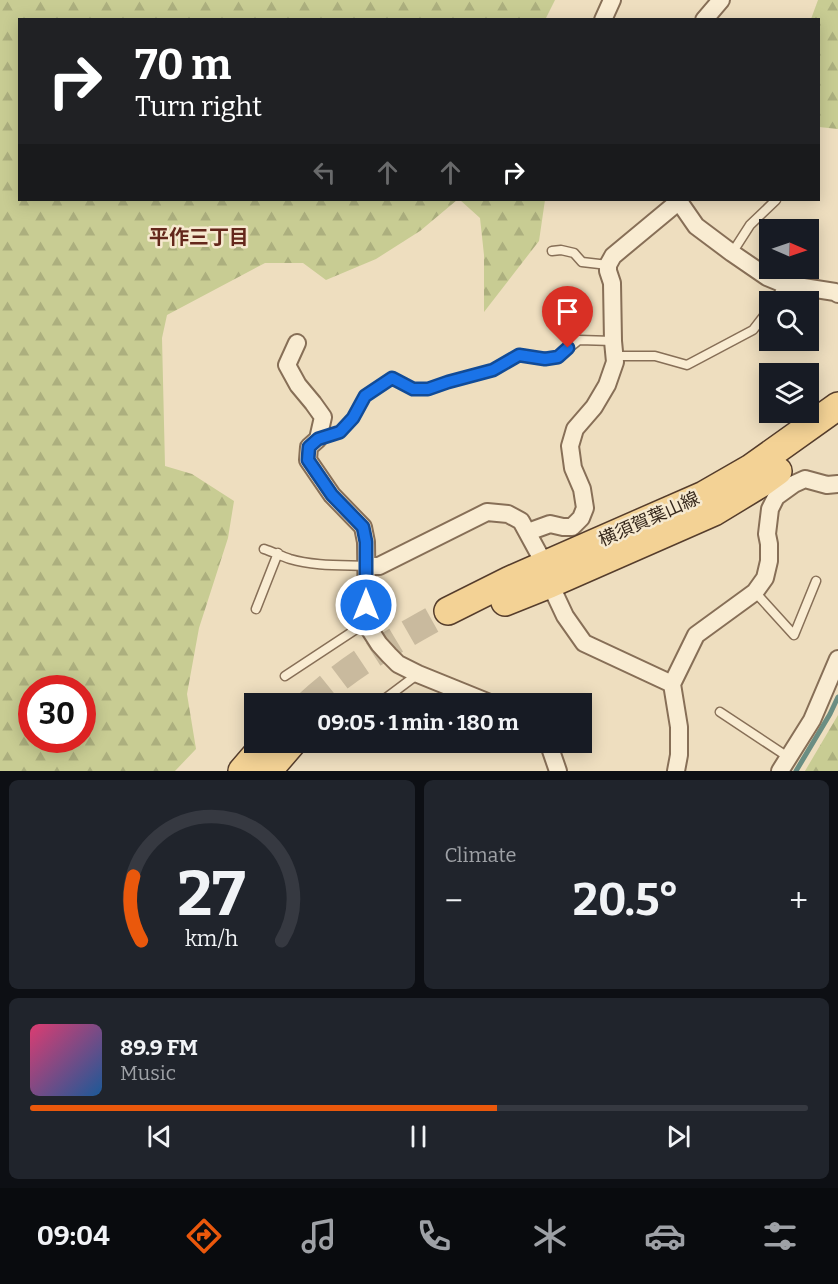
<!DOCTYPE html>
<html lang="en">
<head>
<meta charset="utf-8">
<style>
  :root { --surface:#171b24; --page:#20242c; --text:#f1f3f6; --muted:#9ea1a6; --line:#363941; --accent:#ea580c }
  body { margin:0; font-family:Bitter,"Noto Sans JP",serif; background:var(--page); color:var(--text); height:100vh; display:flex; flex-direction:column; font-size:22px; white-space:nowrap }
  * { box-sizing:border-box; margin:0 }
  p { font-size:20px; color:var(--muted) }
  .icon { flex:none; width:33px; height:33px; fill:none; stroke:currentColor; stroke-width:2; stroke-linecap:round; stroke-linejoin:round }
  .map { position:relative; height:771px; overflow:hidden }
  .details { display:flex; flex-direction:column; gap:9px; padding:9px; background:#0d0f14; flex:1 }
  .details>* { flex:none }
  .top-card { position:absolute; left:18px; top:18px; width:802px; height:183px; border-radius:0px; box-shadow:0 3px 15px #0003; background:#202124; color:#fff; overflow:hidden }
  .needle { width:39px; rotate:92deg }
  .tools { position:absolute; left:759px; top:219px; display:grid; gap:12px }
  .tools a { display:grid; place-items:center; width:60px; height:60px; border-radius:0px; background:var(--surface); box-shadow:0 3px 15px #0003; font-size:30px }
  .speed { position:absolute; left:18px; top:675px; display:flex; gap:12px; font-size:30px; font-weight:700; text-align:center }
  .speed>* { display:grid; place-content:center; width:78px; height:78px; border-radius:50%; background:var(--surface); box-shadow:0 3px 15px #0003; line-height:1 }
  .speed .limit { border:9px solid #d22; background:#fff; color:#111 }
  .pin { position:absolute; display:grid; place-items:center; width:51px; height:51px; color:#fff; margin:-62px -26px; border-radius:50% 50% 50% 0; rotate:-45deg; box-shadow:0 0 6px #0007 }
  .pin .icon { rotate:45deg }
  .me { position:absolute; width:66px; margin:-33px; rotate:0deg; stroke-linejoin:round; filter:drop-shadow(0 0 4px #0008) }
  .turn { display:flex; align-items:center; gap:21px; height:126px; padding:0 18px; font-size:27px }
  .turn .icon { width:78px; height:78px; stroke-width:2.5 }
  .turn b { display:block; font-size:42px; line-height:51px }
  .lanes { display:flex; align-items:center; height:57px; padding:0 18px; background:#0003; justify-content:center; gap:30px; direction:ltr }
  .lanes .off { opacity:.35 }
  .big { font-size:45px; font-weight:700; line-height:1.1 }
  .details .card { flex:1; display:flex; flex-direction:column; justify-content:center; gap:9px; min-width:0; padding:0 21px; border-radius:9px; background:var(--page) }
  .details .dial { align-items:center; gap:0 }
  .dial svg { height:156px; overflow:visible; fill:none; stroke:var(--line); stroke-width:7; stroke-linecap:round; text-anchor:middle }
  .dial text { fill:var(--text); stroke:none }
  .song { display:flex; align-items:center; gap:18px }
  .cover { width:72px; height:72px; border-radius:9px; background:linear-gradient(135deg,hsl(340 70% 55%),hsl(210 70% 35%)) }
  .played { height:6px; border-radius:3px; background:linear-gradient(90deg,var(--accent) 60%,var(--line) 60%) }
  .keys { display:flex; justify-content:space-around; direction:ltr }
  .heat { display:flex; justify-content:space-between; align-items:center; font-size:33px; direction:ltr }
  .details .tiles { flex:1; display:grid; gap:9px; grid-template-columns:1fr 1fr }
  .card:last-child { grid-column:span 2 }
  .trip { position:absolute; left:244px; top:693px; width:348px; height:60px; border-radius:0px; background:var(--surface); box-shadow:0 3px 15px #0003; font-weight:700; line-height:60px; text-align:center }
  .dock { display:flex; height:96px; justify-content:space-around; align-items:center; background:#090b0e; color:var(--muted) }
  .dock .icon { width:42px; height:42px }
  .dock .current { color:var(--accent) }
  .dock b { font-size:27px; color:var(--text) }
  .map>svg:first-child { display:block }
  .forest { fill:url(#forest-firs); fill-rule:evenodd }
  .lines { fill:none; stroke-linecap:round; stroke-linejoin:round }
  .stream { stroke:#6a8e83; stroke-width:5 }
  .primary-tunnel { stroke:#c9ba9e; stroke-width:27; stroke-dasharray:27 14; stroke-linecap:butt }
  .service-casing { stroke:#876f57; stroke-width:11 }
  .minor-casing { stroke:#876f57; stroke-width:20 }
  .primary-casing { stroke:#553d2c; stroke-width:30 }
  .service { stroke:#f9ecd2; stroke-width:8 }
  .minor { stroke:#f9ecd2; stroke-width:16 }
  .primary { stroke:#f3d295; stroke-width:27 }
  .route-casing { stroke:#114b97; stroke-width:15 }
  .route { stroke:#1a73e8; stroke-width:10 }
  .labels { text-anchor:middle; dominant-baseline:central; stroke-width:5; stroke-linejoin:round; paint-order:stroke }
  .street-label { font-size:18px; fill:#36281c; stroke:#f6e9cf }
  .neighbourhood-label { font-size:20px; font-weight:bold; fill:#64271b; stroke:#f6e9cf }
</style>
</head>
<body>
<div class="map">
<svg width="838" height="771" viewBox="0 0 838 771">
  <defs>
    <pattern id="forest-firs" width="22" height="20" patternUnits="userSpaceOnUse" patternTransform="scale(1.5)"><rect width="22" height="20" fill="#c8cc93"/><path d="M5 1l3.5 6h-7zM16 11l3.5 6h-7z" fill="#acaf7e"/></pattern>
  </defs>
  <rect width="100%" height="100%" fill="#eedebf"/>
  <path class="forest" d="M0,0h555l-10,20h-525v180h437l-37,31 -44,28 -50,21 -23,-17h-38l-98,52 -5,23 3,128 27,8 42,27 -6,37 -29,90 -12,66 9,55 -21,22h-175zM82,688v52h-50v-52z
    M818,0h20v129l-19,-2v-107l-8,-1z
    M460,200h85l-6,41 -55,71v-57l-4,-37z
    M838,715v56h-33z"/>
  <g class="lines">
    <path class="stream" d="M796,771l34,-57 8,-17"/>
    <path class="primary-tunnel" d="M308,704c42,-39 91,-66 140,-93"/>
    <defs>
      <path id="service" d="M552,251l9,-1 13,3 8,9 26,3
        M732,253l18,-28 26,-25
        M774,302l10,-18
        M614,356h41l32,9 66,-35 17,-22
        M318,439l22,-7 13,-14 12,-22 27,-18 21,11h15l20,-7 45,-12 26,-15 26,4 13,-2 21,-17 34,1
        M264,549c9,3 17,7 26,10 23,7 53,6 76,7
        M755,592l39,43 22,-54
        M256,609l22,-56
        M285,676l82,-54
        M378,704l40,-30
        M720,712l68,45
        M353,746l1,-4"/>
      <path id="minor" d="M603,20l9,-20
        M704,20l17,-20
        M678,200l18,26 36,27 35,24 17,7 51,8 3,2
        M297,343l-10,22 11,20 15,18 10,14 -5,22 -9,8 -1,13 24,35 31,32 3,15 1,80 3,8 9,14 10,11 9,9 20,10 74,30
        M528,532l22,-8 13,3h9l9,-9 4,-10 -3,-19 -9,-21 -3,-22 5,-17 19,-22 13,-22 8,-23 -2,-21 -1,-58 -4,-12v-6l5,-9 65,-54
        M366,566h13l108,-54 21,2 13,7 24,44
        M550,584l15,32 19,27 88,41
        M548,742l10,29
        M676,771l3,-16v-28l-7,-43 24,-49 59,-43 10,-14 4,-17v-17l-2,-10 3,-25 6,-12 18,-13 11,-5 22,6 11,-1
        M780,771l32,-51 26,-61"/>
      <path id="primary" d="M505,602l45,-18 164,-72 46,-28 18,-13
        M448,611l62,-31 194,-85 47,-27 87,-62
        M242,771l25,-29
        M268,771l25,-29"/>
    </defs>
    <use href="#service" class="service-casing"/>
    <use href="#minor" class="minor-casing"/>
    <use href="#primary" class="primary-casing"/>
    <use href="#service" class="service"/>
    <use href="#minor" class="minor"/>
    <use href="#primary" class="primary"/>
  </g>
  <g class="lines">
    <defs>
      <path id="route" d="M366,605v-63l-3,-15 -31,-32 -24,-35 1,-13 9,-8 22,-7 13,-14 12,-22 27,-18 21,11h15l20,-7 45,-12 26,-15 26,4 13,-2 10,-9"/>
    </defs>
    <use href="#route" class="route-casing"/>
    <use href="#route" class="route"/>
  </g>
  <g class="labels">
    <g class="street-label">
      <text transform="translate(649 519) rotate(-24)">横須賀葉山線</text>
    </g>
    <g class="neighbourhood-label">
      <text x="199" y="237">平作三丁目</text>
    </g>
  </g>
</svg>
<div class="tools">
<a><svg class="needle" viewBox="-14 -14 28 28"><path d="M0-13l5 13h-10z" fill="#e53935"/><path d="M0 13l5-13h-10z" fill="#9ea1a6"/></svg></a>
<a><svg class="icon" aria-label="search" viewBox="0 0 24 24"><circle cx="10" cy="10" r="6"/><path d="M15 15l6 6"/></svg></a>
<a><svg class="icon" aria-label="layers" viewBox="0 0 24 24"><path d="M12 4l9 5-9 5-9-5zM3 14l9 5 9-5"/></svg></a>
</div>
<div class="speed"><div class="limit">30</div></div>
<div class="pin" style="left:568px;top:348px;background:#d93025"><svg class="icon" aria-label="arrive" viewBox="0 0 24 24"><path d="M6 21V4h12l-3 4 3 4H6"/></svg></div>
<svg class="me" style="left:366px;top:605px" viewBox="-20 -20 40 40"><circle r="17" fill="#1a73e8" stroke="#fff" stroke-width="3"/><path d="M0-11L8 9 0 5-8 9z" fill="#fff"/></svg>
<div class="trip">09:05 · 1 min · 180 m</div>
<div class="top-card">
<div class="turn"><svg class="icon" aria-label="right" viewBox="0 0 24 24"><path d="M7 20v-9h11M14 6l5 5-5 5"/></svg><div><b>70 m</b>Turn right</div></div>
<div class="lanes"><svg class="icon off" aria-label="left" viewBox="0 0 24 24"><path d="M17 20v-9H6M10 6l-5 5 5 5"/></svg><svg class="icon off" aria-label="ahead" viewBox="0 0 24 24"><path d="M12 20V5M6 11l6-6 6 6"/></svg><svg class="icon off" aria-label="ahead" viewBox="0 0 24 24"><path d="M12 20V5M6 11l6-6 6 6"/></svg><svg class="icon" aria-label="right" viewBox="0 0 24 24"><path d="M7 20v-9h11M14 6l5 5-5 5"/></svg></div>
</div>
</div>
<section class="details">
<div class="tiles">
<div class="card dial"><svg viewBox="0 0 100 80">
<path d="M14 69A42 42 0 1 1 86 69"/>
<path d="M14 69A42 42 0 0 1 10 36" stroke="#ea580c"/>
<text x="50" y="56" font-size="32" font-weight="700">27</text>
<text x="50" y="72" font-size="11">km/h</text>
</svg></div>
<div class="card"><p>Climate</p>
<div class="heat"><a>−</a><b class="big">20.5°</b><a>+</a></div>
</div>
<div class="card">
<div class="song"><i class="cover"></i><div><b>89.9 FM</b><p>Music</p></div></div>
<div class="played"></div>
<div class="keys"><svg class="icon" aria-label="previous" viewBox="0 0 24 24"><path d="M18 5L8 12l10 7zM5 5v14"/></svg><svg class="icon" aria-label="pause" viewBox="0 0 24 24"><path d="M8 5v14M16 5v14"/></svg><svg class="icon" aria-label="next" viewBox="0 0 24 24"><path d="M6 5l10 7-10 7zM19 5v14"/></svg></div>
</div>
</div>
</section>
<nav class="dock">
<b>09:04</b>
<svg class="icon current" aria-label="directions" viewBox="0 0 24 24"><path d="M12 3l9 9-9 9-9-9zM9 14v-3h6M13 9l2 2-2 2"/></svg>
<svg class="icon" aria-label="music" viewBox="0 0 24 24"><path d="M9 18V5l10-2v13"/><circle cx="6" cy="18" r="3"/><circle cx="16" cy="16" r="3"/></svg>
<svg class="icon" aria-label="phone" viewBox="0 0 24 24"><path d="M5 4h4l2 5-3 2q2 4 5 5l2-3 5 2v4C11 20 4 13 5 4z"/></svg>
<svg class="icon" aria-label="climate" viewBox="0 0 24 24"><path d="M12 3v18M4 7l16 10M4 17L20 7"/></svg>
<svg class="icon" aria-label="car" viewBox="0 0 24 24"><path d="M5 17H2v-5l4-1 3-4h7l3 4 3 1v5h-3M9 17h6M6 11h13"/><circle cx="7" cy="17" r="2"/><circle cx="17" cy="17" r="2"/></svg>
<svg class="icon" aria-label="filters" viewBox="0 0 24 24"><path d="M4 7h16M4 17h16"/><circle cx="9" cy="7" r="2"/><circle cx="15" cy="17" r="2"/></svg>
</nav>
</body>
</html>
